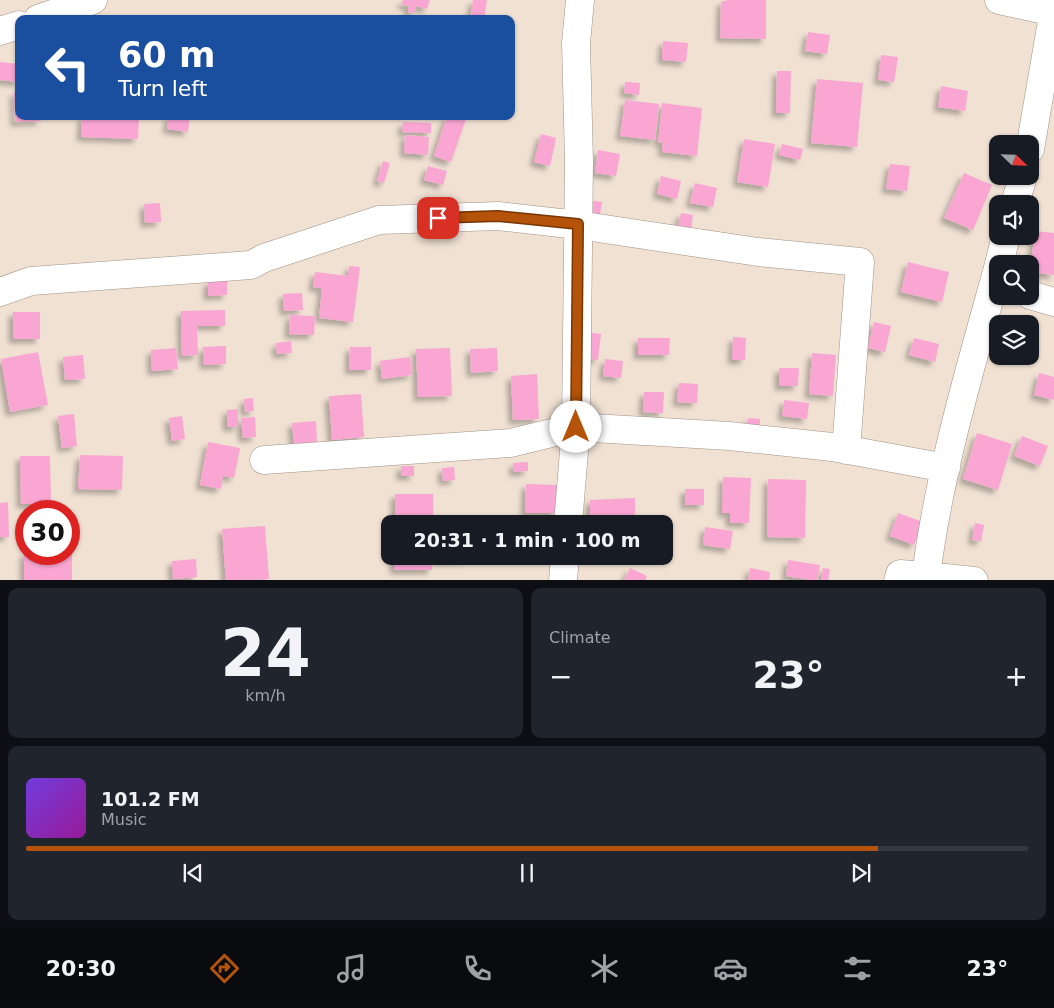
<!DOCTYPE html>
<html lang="en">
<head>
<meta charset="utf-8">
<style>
  :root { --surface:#171b24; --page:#20242c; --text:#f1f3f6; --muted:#9ea1a6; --line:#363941; --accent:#b45309 }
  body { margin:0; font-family:"DejaVu Sans",sans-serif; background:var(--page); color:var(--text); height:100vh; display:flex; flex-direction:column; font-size:19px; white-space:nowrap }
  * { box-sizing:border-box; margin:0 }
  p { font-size:16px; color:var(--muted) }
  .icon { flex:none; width:28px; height:28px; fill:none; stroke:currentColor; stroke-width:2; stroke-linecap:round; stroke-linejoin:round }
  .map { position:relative; height:580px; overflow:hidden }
  .drawer { display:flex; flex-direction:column; gap:8px; padding:8px; background:#0d0f14; flex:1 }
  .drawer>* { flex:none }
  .banner { position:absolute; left:15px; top:15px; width:500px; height:105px; border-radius:10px; box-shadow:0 1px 4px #0004; background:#1a4fa0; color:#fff; overflow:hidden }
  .needle { width:32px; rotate:113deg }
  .buttons { position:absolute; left:989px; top:135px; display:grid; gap:10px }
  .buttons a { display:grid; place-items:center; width:50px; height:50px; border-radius:10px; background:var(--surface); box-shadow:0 1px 4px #0004; font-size:25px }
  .speed { position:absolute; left:15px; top:500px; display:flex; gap:10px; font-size:25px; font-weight:700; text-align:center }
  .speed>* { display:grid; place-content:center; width:65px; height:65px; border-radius:50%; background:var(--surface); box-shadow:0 1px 4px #0004; line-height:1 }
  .speed .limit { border:8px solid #d22; background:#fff; color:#111 }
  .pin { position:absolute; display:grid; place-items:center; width:42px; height:42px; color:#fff; margin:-21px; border-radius:10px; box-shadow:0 2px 8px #0006 }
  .me { position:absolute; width:55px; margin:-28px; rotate:0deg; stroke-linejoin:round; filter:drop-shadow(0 0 4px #0008) }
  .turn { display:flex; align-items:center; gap:18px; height:105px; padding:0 20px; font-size:22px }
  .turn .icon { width:65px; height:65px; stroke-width:2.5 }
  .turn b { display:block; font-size:35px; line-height:42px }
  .big { font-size:38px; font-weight:700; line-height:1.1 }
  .drawer .card { flex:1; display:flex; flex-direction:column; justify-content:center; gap:8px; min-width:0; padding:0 18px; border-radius:10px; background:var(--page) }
  .drawer .dial { align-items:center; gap:0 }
  .dial b { font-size:65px; line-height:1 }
  .song { display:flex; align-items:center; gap:15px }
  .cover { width:60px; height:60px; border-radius:8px; background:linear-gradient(135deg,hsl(260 70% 55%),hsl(300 70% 35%)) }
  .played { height:5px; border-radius:2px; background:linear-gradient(90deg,var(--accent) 85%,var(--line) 85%) }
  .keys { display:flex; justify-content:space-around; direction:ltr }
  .heat { display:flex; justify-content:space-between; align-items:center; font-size:28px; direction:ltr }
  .drawer .tiles { flex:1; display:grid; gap:8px; grid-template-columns:1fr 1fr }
  .card:last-child { grid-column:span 2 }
  .trip { position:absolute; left:381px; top:515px; width:292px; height:50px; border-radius:10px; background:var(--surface); box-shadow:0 1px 4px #0004; font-weight:700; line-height:50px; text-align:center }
  .menu { display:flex; height:80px; justify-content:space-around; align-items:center; background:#090b0e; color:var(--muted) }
  .menu .icon { width:35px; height:35px }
  .menu .active { color:var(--accent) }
  .menu b { font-size:22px; color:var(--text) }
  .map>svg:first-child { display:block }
  .building { fill:#f9a6d2; filter:url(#shadow) }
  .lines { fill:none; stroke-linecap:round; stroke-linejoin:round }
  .minor-casing { stroke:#a09285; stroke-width:29 }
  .minor { stroke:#fff; stroke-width:28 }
  .route-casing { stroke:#753606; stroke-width:12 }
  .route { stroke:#b45309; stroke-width:9 }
</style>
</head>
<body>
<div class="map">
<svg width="1054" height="581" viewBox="0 0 1054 581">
  <defs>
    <filter id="shadow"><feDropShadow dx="-4.5" dy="4.5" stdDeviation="2.5" flood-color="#0004"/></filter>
  </defs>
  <rect width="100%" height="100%" fill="#f0e1d3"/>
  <path class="building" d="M403,0h27l-3,9 -11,-3 -2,7 -6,-1 1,-6 -8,-2z
    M473,0h14l-3,19h-14z
    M728,0h38v39l-46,-1 1,-36z
    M808,32l22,3 -3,19 -22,-3z
    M663,41l25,2 -2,19 -24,-2z
    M881,55l17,2 -4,25 -16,-2z
    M0,62l19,2v18l-19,-2z
    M777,71h14l-1,42h-14z
    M817,79l46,4 -6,64 -46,-4z
    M625,82l15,1 -1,12 -15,-2z
    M941,86l27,5 -3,20 -27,-4z
    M14,92h5v24h22v5l-26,1z
    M625,100l34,4 -4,36 -35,-4z
    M662,103l40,5 -5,48 -35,-4 1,-10 -5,1z
    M82,116h57l-1,23 -57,-2z
    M169,116h21l-2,16 -21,-3z
    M447,116h20l-16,46 -17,-6z
    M403,122l28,1v10l-29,-1z
    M541,134l15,4 -6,28 -16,-4z
    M405,135l24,2 -1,18 -24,-2z
    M744,139l31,5 -7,43 -31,-5z
    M782,144l21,5 -3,11 -21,-5z
    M598,150l22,4 -4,22 -21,-3z
    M383,161l7,2 -6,20 -7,-2z
    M890,164l20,2 -3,25 -21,-2z
    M428,166l19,5 -4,14 -19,-5z
    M964,173l28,12 -19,45 -29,-12z
    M661,176l20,5 -4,18 -20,-5z
    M695,183l22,5 -4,19 -23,-4z
    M588,200l14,2 -3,18 -14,-2z
    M160,203l1,19 -16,1 -1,-19z
    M681,213l12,2 -2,14 -13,-2z
    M1035,231l19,2v42l-24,-3z
    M908,262l41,10 -7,30 -41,-10z
    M349,266l11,1 -7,55 -34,-4 3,-30 -9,-1 2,-15 33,4z
    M208,281h19v14l-19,1z
    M302,293l1,17 -19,1 -1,-17z
    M225,310v16h-28l1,29 -16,1 -1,-45z
    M13,312h27v27h-27z
    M290,315l25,1 -1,19 -25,-1z
    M874,322l17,4 -6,26 -17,-4z
    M584,332l17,2 -3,26 -17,-1z
    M733,337l13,1 -1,22h-13z
    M638,338h32l-1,17h-31z
    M914,338l25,6 -4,18 -26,-7z
    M291,341l1,12 -15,1 -1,-11z
    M226,346v18l-22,1 -1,-18z
    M350,347h21v23h-22z
    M176,348l2,21 -26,2 -1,-21z
    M450,348l2,48 -34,1 -2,-48z
    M497,348l1,23 -27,2 -1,-24z
    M38,352l10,53 -38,7 -9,-53z
    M812,353l24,2 -3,41 -24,-2z
    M83,355l2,24 -20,1 -2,-23z
    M410,357l2,18 -30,4 -2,-18z
    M605,359l18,2 -2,17 -18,-2z
    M779,368h20l-1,18h-19z
    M1039,373l15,4v23l-20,-5z
    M537,374l2,45 -26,1 -2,-44z
    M679,383l19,1 -1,19 -20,-1z
    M644,392h20l-1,21 -20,-1z
    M361,394l3,43 -32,3 -3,-44z
    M253,398l1,13 -9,1 -1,-13z
    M784,400l25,3 -2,16 -25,-3z
    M238,409v18h-11v-17z
    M74,414l3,32 -15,2 -4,-32z
    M182,416l3,23 -13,2 -3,-23z
    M255,417l1,20 -13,1 -2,-20z
    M748,418l12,1v9l-13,-1z
    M316,421l1,21 -23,2 -2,-21z
    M977,433l35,11 -14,46 -35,-11z
    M1022,436l26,10 -8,20 -26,-10z
    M208,442l32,6 -6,30 -11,-2 -2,13 -21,-4z
    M80,455l43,1 -1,34 -44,-1z
    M20,456h30l1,47 -30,1z
    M528,462v9l-14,1 -1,-9z
    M401,466h13v10h-13z
    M454,467l1,13 -12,1 -1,-13z
    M723,477l28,1 -2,45h-19v-10h-8z
    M768,479l38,1 -1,58 -38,-1z
    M526,484l32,1 -1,28h-32z
    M685,489h19v16h-19z
    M395,494h38v30h-38z
    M635,498v26h-45v-24z
    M8,502l1,35h-9v-34z
    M898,513l25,9 -9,23 -24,-9z
    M975,523l9,2 -3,16 -9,-1z
    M265,526l4,53 -43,2 -4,-52z
    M705,527l28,4 -3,18 -27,-4z
    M24,550l2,4h43v-4h3v31h-48z
    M395,556h38l-1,14h-38z
    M439,556h30v3l-30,1z
    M196,559l1,18 -24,2 -1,-18z
    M788,560l32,5 -3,16 -31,-5z
    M630,568l17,8 -2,5h-21z
    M750,568l20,4 -1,9h-21z
    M823,568l7,1 -2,12h-7z"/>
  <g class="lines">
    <defs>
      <path id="minor" d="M999,0l55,12
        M38,19l55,-19
        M0,31l19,-6
        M1030,149l24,-139
        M1015,204l8,-28
        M999,264l7,-28
        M0,292l31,-11 220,-16 13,-7 115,-38 119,-4 80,9 180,27 102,10 -14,188
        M1030,295l24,7
        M264,460l247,-17 65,-16 153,9 103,11 114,21
        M568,524l8,-97 3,-266 -3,-118 4,-43
        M926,576l48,5
        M563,581l2,-25
        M898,581l2,-7 26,2c13,-104 44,-207 72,-308"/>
    </defs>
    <use href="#minor" class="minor-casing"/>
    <use href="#minor" class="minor"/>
  </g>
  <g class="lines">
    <defs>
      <path id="route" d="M438,218l60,-2 80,8 -2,203"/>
    </defs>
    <use href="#route" class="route-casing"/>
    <use href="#route" class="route"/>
  </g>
</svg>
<div class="buttons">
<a><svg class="needle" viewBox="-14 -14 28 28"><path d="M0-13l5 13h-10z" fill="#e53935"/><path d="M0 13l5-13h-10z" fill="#9ea1a6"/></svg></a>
<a><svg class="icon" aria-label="sound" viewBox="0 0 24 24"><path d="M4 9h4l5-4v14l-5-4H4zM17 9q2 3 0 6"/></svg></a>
<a><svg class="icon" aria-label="search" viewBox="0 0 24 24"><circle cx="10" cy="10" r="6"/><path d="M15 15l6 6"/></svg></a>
<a><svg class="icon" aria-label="layers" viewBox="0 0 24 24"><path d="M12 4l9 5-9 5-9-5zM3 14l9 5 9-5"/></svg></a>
</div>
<div class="speed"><div class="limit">30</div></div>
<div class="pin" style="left:438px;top:218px;background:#d93025"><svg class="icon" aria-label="arrive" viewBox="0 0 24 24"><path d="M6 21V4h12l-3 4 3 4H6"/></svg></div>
<svg class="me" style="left:576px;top:427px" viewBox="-20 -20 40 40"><circle r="19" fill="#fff"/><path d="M0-13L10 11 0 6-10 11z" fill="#b45309"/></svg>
<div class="trip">20:31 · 1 min · 100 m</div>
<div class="banner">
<div class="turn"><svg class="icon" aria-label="left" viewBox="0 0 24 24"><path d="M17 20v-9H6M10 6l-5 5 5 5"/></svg><div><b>60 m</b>Turn left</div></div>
</div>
</div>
<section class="drawer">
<div class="tiles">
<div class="card dial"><b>24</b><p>km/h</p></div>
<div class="card"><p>Climate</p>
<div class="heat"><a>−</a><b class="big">23°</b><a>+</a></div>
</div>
<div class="card">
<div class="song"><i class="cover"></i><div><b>101.2 FM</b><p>Music</p></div></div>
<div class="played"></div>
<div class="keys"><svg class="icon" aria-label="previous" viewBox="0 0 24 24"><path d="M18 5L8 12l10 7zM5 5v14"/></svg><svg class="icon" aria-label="pause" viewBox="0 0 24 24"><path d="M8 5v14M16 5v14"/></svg><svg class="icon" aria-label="next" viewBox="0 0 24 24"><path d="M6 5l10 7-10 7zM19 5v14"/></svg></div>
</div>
</div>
</section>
<nav class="menu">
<b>20:30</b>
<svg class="icon active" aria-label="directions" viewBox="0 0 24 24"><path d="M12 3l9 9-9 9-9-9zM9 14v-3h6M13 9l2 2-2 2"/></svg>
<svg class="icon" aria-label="music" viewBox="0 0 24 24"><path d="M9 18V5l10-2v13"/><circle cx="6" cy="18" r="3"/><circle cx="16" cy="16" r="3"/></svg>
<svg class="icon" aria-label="phone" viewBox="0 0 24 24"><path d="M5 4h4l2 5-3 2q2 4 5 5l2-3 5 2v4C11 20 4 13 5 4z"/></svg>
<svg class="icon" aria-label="climate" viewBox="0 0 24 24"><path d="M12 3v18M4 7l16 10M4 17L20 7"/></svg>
<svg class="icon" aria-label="car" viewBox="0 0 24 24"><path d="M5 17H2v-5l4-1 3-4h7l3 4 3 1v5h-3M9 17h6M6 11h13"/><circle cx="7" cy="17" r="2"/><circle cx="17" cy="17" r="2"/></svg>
<svg class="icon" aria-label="filters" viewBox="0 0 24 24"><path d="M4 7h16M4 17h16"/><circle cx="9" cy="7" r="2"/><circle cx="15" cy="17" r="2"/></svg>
<b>23°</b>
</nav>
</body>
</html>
